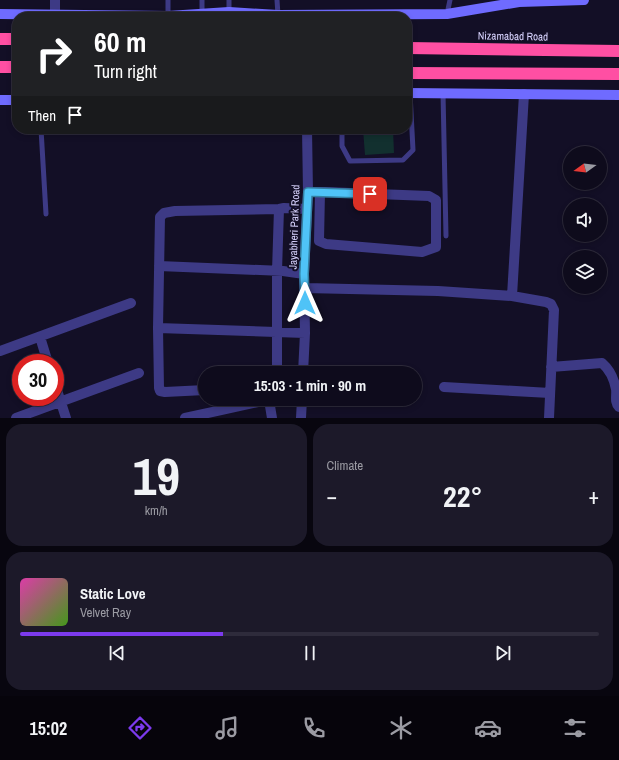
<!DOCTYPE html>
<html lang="en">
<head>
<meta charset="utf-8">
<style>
  :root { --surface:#0e0b1c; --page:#1c1929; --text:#f1f3f6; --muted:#9b9ba3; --line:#2e2b3b; --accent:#7c3aed }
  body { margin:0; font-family:"Archivo Narrow",sans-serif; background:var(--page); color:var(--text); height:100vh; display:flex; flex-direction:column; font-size:15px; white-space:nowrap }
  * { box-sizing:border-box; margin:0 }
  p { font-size:13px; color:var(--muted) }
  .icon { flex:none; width:22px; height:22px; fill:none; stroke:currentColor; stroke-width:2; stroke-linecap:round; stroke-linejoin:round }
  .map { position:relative; height:418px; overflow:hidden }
  .drawer { display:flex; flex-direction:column; gap:6px; padding:6px; background:#08060f; flex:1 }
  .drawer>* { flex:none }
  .top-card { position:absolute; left:12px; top:12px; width:400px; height:122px; border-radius:16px; box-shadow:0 2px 6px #0003,0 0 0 1px var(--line); background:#202124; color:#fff; overflow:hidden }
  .needle { width:26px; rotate:255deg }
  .tools { position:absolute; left:563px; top:146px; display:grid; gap:8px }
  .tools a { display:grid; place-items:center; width:44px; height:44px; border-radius:50%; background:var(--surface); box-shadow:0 2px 6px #0003,0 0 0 1px var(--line); font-size:20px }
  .speed { position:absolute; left:12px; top:354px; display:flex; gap:8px; font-size:20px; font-weight:700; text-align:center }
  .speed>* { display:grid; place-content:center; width:52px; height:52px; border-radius:50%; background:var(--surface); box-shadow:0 2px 6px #0003,0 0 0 1px var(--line); line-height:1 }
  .speed .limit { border:6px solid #d22; background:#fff; color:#111 }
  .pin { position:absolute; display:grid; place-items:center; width:34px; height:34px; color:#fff; margin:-17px; border-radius:8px; box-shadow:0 2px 6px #0006 }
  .me { position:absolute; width:44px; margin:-22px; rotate:0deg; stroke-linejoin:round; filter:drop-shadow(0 0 3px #0008) }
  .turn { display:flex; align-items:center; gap:14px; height:84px; padding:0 16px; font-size:18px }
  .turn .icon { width:52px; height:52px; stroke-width:2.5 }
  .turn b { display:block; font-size:28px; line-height:34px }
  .then { display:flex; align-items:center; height:38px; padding:0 16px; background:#0003; gap:8px; font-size:15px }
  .big { font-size:30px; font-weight:700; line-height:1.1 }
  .drawer .widget { flex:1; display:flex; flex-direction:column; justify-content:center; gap:6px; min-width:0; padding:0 14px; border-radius:16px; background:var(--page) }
  .drawer .dial { align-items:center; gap:0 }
  .dial b { font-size:52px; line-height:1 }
  .song { display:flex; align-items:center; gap:12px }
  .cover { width:48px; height:48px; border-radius:6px; background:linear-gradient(135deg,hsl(320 70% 55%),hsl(100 70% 35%)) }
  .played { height:4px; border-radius:2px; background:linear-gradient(90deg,var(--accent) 35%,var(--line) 35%) }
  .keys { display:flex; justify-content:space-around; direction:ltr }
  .heat { display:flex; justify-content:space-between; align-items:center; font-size:22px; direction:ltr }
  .drawer .tiles { flex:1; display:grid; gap:6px; grid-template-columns:1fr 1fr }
  .widget:last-child { grid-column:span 2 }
  .trip { position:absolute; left:198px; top:366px; width:224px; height:40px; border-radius:20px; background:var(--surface); box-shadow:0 2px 6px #0003,0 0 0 1px var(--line); font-weight:700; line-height:40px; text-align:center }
  .dock { display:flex; height:64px; justify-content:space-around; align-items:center; background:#06040b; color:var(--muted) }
  .dock .icon { width:28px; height:28px }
  .dock .selected { color:var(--accent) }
  .dock b { font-size:18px; color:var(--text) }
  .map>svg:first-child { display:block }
  .green { fill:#12302f }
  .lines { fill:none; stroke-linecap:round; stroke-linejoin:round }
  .lane { stroke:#3d3a85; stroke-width:5 }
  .street { stroke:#3d3a85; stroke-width:10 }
  .secondary { stroke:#6f6bff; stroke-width:10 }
  .highway { stroke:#ff4fa3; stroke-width:12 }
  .route-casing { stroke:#337fa1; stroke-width:10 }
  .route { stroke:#4fc3f7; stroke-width:7 }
  .labels { text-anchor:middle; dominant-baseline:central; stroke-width:4; stroke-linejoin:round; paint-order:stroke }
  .street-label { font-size:11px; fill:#d9d4ff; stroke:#130f26 }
</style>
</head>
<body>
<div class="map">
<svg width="619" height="418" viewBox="0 0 619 418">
  <rect width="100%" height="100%" fill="#130f26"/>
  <path class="green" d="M363,129h30l1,24 -29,2z"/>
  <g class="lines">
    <path class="lane" d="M168,0v16
      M277,0l1,15
      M229,12v-12
      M202,14v-14
      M447,14l3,-14
      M443,93l3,143
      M41,129l5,85
      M342,129v17l8,15 53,-1 10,-10 -3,-57"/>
    <path class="street" d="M55,0v16
      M524,94l-12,202 34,6 5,2 3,6 -5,108
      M308,192h17l104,4 7,4v47l-14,5 -96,-8 -7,-3 1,-49
      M159,266l124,5 21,3
      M305,288l133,3 74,5
      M158,328l147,5
      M40,337l8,26
      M0,351l131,-48
      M551,367l51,-4c7,6 12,16 14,26 1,6 -2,13 3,18
      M277,373v-102l2,-62
      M303,373l2,-40 -1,-59 4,-82 -1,-63
      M55,384l11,34
      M444,387l106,6
      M205,390l-40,2 -5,-1 -1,-3 -1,-60 2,-111 4,-4 11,-2 104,-2 5,-1 23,1
      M269,400l3,18
      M16,418l123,-45
      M185,418l87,-19
      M301,418l1,-19"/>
    <path class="secondary" d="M0,14l168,2 61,-4 49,3 169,-1 72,-12 65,-2
      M407,93l212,2
      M0,100h17"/>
    <path class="highway" d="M0,39h17
      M407,48l212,3
      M0,67h17
      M407,73l212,1"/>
  </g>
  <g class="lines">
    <defs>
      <path id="route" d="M305,303l-1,-29 4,-82 62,2"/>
    </defs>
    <use href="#route" class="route-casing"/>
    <use href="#route" class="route"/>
  </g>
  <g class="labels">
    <g class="street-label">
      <text transform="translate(513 36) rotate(1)">Nizamabad Road</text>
      <text transform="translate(294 227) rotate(-88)">Jayabheri Park Road</text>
    </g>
  </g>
</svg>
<div class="tools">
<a><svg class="needle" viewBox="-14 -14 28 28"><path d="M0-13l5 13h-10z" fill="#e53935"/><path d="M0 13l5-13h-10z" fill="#9b9ba3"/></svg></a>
<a><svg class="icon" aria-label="sound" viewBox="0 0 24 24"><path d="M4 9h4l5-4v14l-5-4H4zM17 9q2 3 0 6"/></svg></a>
<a><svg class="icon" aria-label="layers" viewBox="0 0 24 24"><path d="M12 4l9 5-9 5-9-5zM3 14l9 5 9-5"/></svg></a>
</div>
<div class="speed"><div class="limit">30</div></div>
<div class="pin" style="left:370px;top:194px;background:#d93025"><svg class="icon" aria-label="arrive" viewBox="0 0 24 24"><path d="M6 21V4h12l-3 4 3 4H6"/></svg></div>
<svg class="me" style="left:305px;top:303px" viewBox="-20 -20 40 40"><path d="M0-17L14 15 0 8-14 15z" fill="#4fc3f7" stroke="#fff" stroke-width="4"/></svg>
<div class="trip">15:03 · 1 min · 90 m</div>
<div class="top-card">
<div class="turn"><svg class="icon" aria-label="right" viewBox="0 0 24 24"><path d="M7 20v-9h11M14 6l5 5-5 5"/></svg><div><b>60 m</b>Turn right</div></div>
<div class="then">Then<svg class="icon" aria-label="arrive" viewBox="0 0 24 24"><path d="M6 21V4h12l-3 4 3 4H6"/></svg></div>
</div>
</div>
<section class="drawer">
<div class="tiles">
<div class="widget dial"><b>19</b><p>km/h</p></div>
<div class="widget"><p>Climate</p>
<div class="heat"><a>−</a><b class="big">22°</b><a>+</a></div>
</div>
<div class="widget">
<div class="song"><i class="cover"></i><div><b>Static Love</b><p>Velvet Ray</p></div></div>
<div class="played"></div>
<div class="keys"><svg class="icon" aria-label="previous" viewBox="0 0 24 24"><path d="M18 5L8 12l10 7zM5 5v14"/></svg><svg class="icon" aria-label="pause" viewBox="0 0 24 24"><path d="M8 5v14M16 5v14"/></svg><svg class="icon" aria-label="next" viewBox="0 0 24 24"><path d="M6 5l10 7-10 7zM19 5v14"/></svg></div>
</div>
</div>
</section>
<nav class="dock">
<b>15:02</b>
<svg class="icon selected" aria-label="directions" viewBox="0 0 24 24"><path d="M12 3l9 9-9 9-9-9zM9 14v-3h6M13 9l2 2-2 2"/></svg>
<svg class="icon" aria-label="music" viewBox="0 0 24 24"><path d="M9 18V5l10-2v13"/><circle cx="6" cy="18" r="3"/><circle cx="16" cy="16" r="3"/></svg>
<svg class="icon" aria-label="phone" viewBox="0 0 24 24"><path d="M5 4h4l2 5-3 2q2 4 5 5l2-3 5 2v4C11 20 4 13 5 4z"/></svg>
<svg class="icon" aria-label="climate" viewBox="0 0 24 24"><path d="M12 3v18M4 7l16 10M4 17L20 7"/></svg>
<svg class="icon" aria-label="car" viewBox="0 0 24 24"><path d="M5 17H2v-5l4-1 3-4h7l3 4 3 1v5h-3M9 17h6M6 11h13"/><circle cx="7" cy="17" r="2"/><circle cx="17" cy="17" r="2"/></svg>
<svg class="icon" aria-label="filters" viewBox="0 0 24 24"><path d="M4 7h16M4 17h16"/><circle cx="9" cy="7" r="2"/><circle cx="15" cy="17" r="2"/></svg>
</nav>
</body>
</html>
